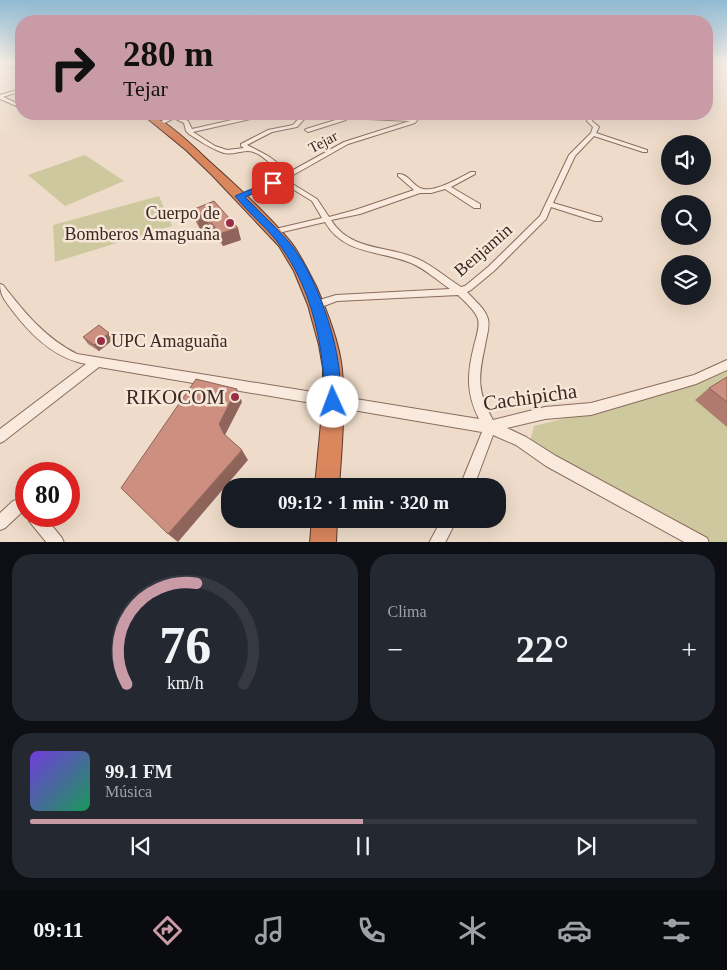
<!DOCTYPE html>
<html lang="es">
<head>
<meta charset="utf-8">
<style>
  :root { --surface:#171b24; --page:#242831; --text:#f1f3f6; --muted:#9ea1a6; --line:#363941; --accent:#c99ba7 }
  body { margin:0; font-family:Georgia,serif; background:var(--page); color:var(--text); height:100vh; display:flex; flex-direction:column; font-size:19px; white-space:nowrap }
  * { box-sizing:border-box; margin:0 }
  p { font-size:16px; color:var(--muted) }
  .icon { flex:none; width:28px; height:28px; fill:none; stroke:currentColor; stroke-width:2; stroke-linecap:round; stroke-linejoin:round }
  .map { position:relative; height:542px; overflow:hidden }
  .details { display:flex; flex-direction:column; gap:12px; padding:12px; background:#0d0f14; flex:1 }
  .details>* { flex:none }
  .banner { position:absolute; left:15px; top:15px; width:698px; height:105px; border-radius:20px; box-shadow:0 5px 20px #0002; background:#c99ba7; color:#111; overflow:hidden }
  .tools { position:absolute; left:661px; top:135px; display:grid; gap:10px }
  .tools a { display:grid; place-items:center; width:50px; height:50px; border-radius:50%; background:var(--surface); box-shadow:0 5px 20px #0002; font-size:25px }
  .speed { position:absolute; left:15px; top:462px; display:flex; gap:10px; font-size:25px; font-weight:700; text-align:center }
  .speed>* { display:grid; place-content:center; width:65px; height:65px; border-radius:50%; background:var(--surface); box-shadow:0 5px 20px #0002; line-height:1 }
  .speed .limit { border:8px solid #d22; background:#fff; color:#111 }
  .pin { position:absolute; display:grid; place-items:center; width:42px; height:42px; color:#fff; margin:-21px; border-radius:10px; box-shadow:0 2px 8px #0006 }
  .me { position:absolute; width:55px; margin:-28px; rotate:358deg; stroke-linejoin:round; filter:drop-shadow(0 0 4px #0008) }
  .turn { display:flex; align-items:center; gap:18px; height:105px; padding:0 25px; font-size:22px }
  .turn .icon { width:65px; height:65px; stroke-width:2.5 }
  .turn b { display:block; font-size:35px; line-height:42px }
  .big { font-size:38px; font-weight:600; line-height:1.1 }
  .details .widget { flex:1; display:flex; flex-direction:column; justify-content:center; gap:8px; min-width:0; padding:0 18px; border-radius:20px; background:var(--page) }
  .details .dial { align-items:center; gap:0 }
  .dial svg { height:130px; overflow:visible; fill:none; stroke:var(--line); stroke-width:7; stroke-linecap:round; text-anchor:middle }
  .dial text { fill:var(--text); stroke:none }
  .song { display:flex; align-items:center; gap:15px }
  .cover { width:60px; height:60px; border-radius:8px; background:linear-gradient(135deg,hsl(260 70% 55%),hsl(150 70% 35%)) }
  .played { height:5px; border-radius:2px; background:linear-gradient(90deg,var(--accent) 50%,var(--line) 50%) }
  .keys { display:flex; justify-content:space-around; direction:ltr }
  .heat { display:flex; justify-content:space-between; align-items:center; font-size:28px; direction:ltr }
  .details .tiles { flex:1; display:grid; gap:12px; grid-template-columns:1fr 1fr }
  .widget:last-child { grid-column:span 2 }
  .trip { position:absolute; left:221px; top:478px; width:285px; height:50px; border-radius:20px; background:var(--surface); box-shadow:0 5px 20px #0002; font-weight:600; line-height:50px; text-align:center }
  .dock { display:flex; height:80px; justify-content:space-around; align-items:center; background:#090b0e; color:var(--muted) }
  .dock .icon { width:35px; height:35px }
  .dock .active { color:var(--accent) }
  .dock b { font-size:22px; color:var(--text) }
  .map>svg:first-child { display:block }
  .green { fill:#cdc89d }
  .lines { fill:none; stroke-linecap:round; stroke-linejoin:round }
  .street-casing { stroke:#8b6c5e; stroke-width:2 }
  .highway-casing { stroke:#593b32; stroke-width:2 }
  .street { fill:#f9eadd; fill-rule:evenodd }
  .highway { fill:#da875d; fill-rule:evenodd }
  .wall { fill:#af7b6e }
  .shaded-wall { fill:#8f645a }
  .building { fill:#cc8f80; stroke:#8f645a }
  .route { fill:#1a73e8; stroke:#114b97 }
  .poi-dot { fill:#992f47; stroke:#f6e7d9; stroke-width:2 }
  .labels { text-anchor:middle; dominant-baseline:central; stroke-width:5; stroke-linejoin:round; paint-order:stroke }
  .far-street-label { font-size:15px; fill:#3c2821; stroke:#f6e7d9 }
  .poi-label { font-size:18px; fill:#3c2821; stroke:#f6e7d9; text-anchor:end }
  .street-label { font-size:18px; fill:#3c2821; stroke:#f6e7d9 }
  .near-poi-label { font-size:21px; fill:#3c2821; stroke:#f6e7d9; text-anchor:end }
  .near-street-label { font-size:21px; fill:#3c2821; stroke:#f6e7d9 }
</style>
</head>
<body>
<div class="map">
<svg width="727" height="543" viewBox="0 0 727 543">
  <rect width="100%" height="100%" fill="#eedbc9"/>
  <path class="green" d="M85,155l39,26 -59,25 -37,-31z
    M159,196l13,30 -117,36 -2,-37z
    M727,368v174h-16l-151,-80 -30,-21 4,-15 65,-16z"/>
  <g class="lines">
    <defs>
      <path id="street" d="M3,63h6l12,6v2z
        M709,63l18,1v2l-16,-2z
        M21,89v2l-18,6 18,8v3l-21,-9v-4z
        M174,114h5l-1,2 10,5 4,8 66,-15h8l-2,2 -71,16 22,14 12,4 17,-2 -3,-2v-2l27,-14 25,-5 8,-9h-9l-2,-2 123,4 4,-4h5l-7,9 -67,21 -60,34 3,5 26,16 12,18 26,-7 59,-20 -16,-14v-2c9,-1 14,10 22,14 13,6 39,-10 51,-16h4v2l-24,13 29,17v4h-6l-29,-19 -14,4h-11l-60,21 -29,6c20,32 57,25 87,39 15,7 29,19 43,28l4,-1 23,-19 52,-51 29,-61 22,-22 2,-6 -6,-6 -1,-7h4l2,7 7,6 -3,6 51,17v2h-4l-49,-16 -19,20 -22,47 48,14 1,2 -1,2h-6l-44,-14 -5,12 -52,52 -23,19 -4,2c7,8 18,16 21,27 2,8 -2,19 -3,27 -7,31 -8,46 8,74l52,-13 46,-4 103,-28 33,-15v10l-31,14 -105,31 -46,4 -38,9 19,9 30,19 151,82 2,5h-23l-140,-77 -30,-21 -23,-10 -19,51h-14l22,-54 -383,-65 -95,74 -4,2v-14l86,-65c-30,-5 -53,-27 -71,-50 -8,-11 -15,-17 -15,-30l3,1c22,28 42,53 74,69l402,65c-13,-26 -12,-45 -5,-73 2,-8 6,-19 4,-27 -3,-9 -14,-18 -20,-24l-121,6 -21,8 -3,-1 -2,-3 2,-3 23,-7 114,-6c-12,-8 -26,-21 -39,-26 -32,-13 -67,-8 -86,-41l-51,12h-3l-1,-2 1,-2 51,-12 -10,-17 -26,-16 -3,-4 -42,17h-4v-2l44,-19c-5,-10 -22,-26 -33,-26 -8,0 -16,4 -24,2 -13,-4 -24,-12 -35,-19l-3,-3 -2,-8 -10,-5 -13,7 -5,-1zM307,116l35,2 -36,11 -1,1 3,2 38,-12v-2l64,3 -66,21 -58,32c-8,-15 -24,-21 -39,-29l25,-13 25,-5z
        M24,498l2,1v15l-5,-1 -16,15 -5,2v-17l13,-12z
        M27,516h17l18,22 2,5h-17l-18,-22z
        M442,519h15l-12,24h-16z"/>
      <path id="highway" d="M142,114c20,0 54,35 69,49 27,24 55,50 78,77 11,13 19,31 27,46 11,26 23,55 26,83 3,38 0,79 -3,117h-24l8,-84v-34l-4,-23 -11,-40 -14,-34 -15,-25 -67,-71 -26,-25z
        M312,519h25l-1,24h-26z"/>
    </defs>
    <use href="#street" class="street-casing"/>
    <use href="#highway" class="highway-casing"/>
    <use href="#street" class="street"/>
    <use href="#highway" class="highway"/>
  </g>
  <path class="wall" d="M214,201l27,39 -18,6 -14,-20 -9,3 -4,-7 -4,-12z
    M83,337l31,2 -15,12 -11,-7z
    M727,377v50l-32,-27 14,-12z"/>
  <path class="shaded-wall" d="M205,213l4,13 -9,3 -4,-13z
    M238,228l3,12 -18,6 -4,-12z
    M109,333l5,6 -15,12 -5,-6z
    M237,389l5,13 -17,33 -1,-1 -5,-10z
    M242,450l6,10 -70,82 -10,-8z"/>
  <path class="building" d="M214,201l24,27 -19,6 -14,-21 -9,3 -4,-6z
    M99,325l10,8 -15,12 -11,-8z
    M727,377v25l-18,-14z
    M196,379l41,10 -18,35 5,10 18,16 -74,84 -47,-46z"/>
  <linearGradient id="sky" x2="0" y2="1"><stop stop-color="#8fbad4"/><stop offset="0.45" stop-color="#f7efe7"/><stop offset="1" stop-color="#f7efe7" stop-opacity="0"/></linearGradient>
  <rect width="727" height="139" fill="url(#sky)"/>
  <path class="route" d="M273,180l3,1v4l-31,12c14,15 30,29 43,44 26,30 46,88 51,127 1,11 1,23 1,34l-2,5 -5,2 -6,-2 -2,-5c-1,-53 -12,-111 -44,-155 -13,-19 -32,-33 -46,-51z"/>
  <g class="poi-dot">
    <circle cx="230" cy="223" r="5"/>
    <circle cx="101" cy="341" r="5"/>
    <circle cx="235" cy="397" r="5"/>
  </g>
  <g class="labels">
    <g class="far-street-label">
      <text transform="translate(323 142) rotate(-28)">Tejar</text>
    </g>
    <g class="poi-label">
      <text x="220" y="213">Cuerpo de<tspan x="220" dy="21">Bomberos Amaguaña</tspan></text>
      <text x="111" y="341" text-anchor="start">UPC Amaguaña</text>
    </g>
    <g class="street-label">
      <text transform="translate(483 250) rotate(-41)">Benjamin</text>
    </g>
    <g class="near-poi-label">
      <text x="225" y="397">RIKOCOM</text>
    </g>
    <g class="near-street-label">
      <text transform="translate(530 397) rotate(-8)">Cachipicha</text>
    </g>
  </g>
</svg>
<div class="tools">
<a><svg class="icon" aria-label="sound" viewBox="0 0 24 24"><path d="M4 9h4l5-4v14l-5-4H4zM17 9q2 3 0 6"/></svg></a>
<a><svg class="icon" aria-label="search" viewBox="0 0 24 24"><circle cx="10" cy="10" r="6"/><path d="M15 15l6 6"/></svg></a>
<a><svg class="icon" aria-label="layers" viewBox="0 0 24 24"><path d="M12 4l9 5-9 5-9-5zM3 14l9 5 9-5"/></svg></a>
</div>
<div class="speed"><div class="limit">80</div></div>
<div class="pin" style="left:273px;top:183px;background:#d93025"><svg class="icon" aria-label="arrive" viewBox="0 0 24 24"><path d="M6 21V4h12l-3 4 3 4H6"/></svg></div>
<svg class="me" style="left:333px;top:402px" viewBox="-20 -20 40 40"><circle r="19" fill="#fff"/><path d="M0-13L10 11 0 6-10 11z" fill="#1a73e8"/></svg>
<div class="trip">09:12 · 1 min · 320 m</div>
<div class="banner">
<div class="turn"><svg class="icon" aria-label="right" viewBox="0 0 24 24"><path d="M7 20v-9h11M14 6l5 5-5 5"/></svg><div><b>280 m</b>Tejar</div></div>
</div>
</div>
<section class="details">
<div class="tiles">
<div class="widget dial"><svg viewBox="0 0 100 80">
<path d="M14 69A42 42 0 1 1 86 69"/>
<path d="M14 69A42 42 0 0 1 57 7" stroke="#c99ba7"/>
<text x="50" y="56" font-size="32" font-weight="700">76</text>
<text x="50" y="72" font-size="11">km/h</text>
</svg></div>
<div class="widget"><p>Clima</p>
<div class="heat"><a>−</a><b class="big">22°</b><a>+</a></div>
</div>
<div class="widget">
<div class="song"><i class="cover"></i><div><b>99.1 FM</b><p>Música</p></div></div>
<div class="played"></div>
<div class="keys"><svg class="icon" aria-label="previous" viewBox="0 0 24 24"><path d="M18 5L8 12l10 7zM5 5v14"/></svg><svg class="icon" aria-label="pause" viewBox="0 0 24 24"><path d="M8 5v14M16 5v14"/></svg><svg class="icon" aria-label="next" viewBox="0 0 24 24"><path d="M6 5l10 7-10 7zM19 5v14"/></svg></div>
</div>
</div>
</section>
<nav class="dock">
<b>09:11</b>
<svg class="icon active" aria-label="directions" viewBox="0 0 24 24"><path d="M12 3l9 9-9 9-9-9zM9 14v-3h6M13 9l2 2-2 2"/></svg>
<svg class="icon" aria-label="music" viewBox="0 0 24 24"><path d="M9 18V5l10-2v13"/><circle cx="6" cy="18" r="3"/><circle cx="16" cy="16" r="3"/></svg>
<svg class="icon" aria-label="phone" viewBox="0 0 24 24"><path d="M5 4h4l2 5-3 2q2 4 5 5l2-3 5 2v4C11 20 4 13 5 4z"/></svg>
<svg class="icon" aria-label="climate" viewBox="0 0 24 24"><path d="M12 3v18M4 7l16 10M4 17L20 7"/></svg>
<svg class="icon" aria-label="car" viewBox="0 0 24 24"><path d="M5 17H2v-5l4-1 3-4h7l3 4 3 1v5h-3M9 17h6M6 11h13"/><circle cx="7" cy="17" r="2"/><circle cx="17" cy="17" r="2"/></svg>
<svg class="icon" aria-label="filters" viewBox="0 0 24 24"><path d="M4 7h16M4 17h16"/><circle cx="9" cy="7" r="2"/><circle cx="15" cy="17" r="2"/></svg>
</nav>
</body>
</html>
